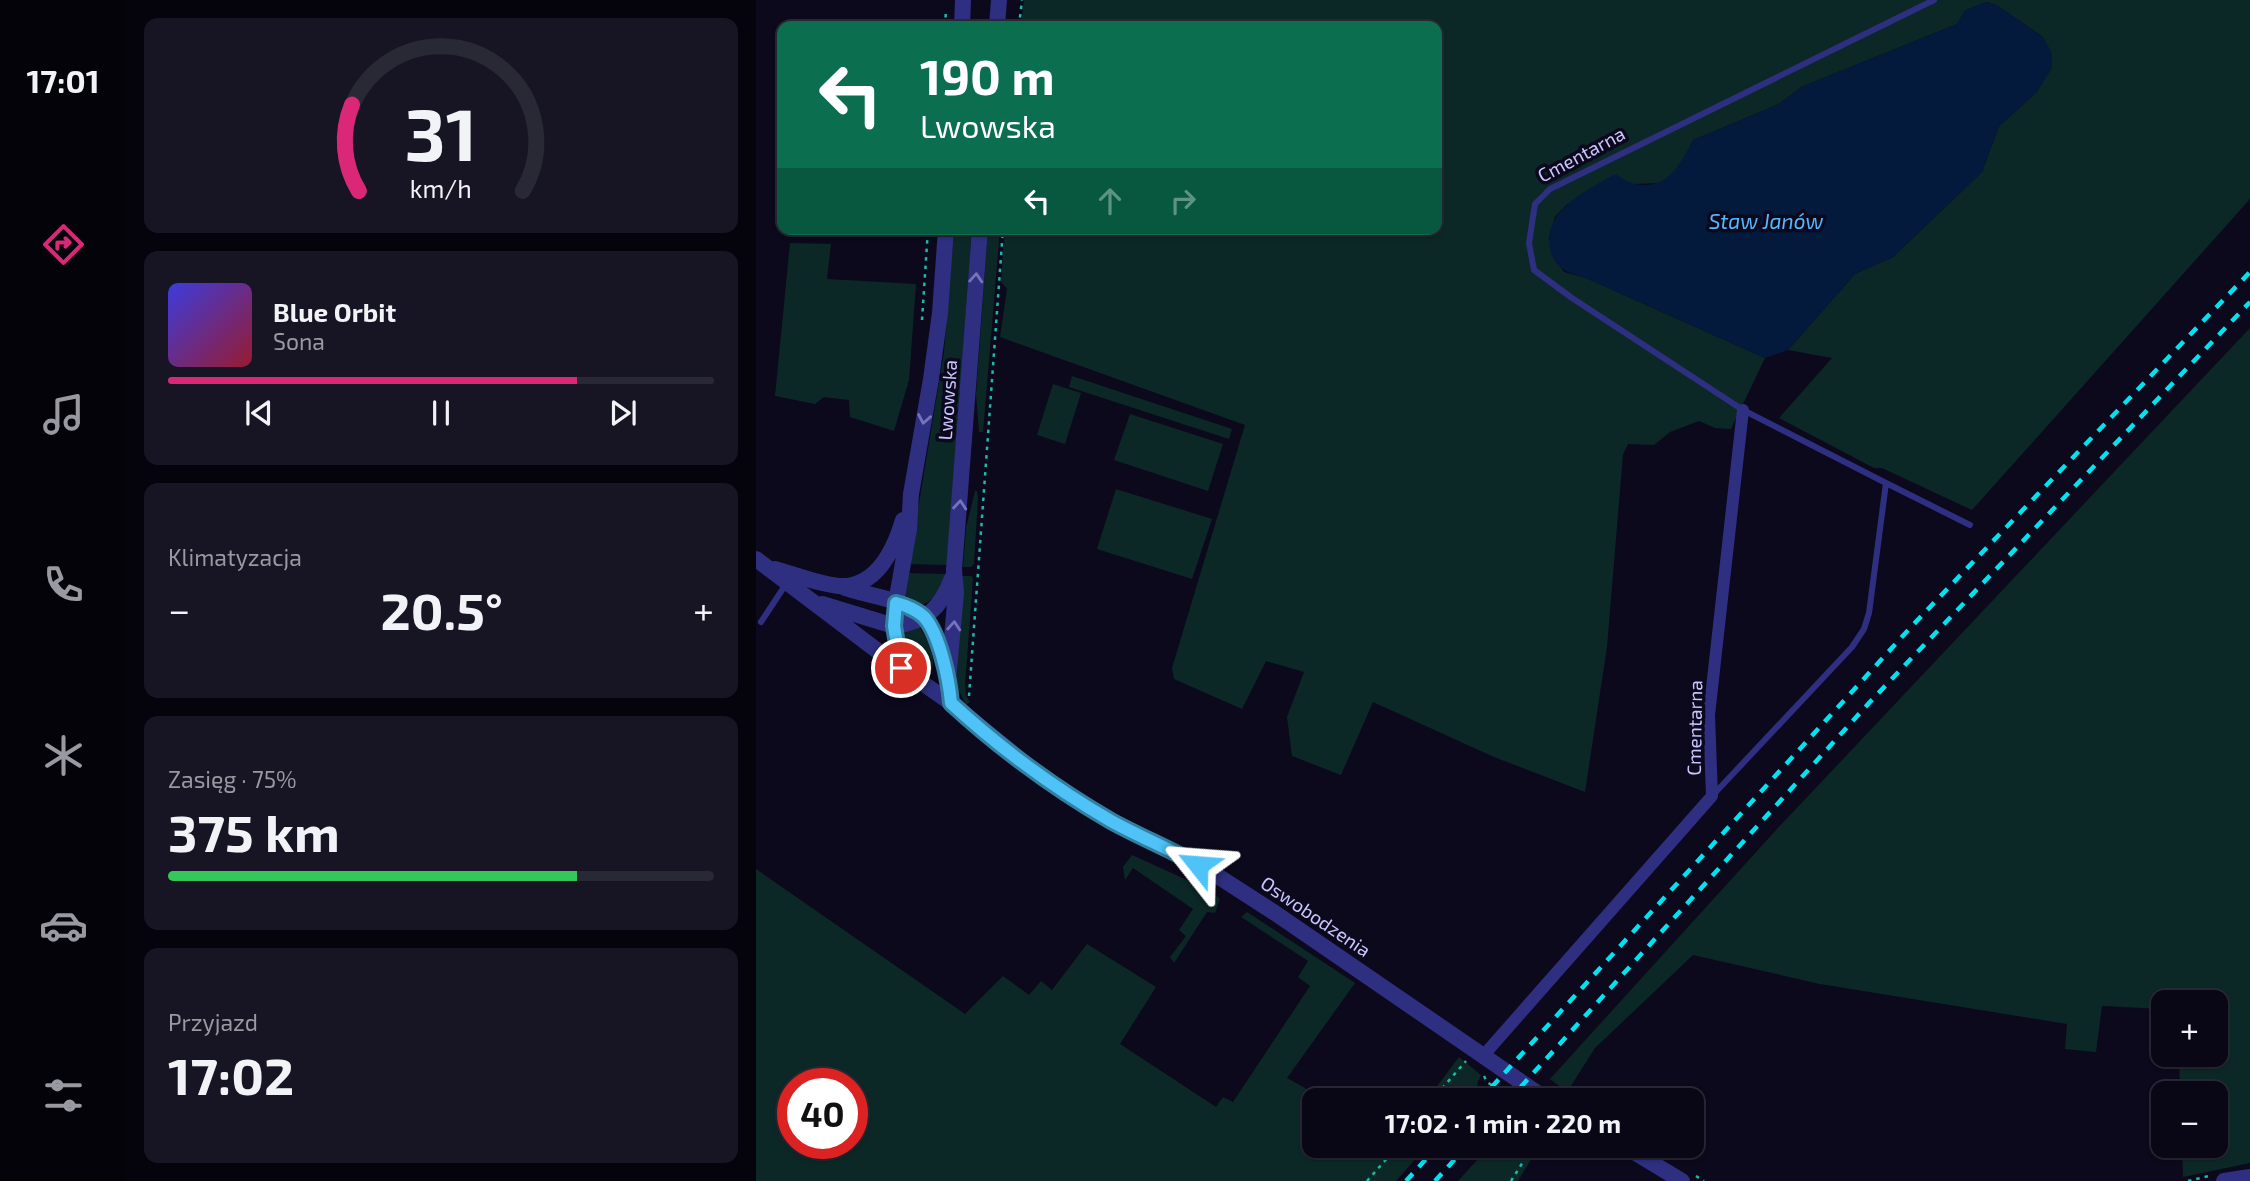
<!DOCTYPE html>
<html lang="pl">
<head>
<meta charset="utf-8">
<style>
  :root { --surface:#090716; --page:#171523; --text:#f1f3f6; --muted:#9999a1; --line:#292835; --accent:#db2777 }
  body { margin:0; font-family:"Exo 2",sans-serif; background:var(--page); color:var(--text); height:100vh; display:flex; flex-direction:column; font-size:26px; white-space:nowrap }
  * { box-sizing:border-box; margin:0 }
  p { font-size:23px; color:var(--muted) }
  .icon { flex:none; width:38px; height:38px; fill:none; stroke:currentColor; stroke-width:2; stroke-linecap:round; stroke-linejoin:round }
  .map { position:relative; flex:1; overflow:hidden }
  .side { display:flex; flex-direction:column; gap:18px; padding:18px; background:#05040c; width:630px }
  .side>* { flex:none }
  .hud { position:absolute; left:21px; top:21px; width:665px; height:214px; border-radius:14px; box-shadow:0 2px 5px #0004,0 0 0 2px var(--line); background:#0b6e4f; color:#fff; overflow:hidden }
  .tools { position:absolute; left:1395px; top:990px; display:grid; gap:14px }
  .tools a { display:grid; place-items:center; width:77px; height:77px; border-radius:14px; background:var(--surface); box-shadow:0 2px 5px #0004,0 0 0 2px var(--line); font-size:35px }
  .speed { position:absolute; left:21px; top:1068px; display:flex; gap:14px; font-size:35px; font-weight:700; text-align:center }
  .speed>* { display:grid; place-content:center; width:91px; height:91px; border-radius:50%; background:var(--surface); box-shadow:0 2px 5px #0004,0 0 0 2px var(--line); line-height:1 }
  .speed .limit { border:10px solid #d22; background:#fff; color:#111 }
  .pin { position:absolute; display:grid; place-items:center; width:60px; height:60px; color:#fff; margin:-30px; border:4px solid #fff; border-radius:50%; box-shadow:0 2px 7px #0007 }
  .me { position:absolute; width:77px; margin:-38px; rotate:298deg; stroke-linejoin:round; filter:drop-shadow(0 0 5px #0008) }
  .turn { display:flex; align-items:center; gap:24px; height:147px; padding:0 28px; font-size:32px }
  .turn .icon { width:91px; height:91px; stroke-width:2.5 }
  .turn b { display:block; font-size:49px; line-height:60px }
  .lanes { display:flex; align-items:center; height:66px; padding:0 28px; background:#0003; justify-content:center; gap:35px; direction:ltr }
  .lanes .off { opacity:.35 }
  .big { font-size:52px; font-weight:700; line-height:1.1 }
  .side .widget { flex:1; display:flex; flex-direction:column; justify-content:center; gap:10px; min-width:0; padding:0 24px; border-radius:14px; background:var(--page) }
  .side .dial { align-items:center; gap:0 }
  .dial svg { height:182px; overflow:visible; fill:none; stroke:var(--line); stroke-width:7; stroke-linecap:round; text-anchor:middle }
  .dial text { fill:var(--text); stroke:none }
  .song { display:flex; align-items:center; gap:21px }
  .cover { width:84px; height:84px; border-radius:10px; background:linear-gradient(135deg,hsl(240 70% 55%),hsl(350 70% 35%)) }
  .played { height:7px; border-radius:4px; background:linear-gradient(90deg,var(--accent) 75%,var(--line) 75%) }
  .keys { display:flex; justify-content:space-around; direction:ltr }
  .heat { display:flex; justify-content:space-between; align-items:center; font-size:38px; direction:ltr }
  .charge { height:10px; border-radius:5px; background:linear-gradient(90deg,#34c759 75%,var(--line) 0) }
  .trip { position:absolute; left:546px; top:1088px; width:402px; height:70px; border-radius:14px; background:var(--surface); box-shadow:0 2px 5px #0004,0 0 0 2px var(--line); font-weight:700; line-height:70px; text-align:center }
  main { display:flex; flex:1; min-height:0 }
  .dock { display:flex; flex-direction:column; width:126px; justify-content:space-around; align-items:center; background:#040309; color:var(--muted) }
  .dock .icon { width:49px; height:49px }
  .dock .selected { color:var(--accent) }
  .dock b { font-size:32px; color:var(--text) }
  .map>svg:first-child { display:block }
  .green { fill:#0c2826; fill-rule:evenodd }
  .water { fill:#031a3c }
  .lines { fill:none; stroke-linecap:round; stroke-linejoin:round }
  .path { stroke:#1fb9a9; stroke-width:2.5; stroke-dasharray:3.5 5; stroke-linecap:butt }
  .service { stroke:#2f2f82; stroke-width:6 }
  .minor { stroke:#2f2f82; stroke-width:12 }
  .tertiary { stroke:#2f2f82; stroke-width:16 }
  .rail { stroke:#00e3f1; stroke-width:4.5; stroke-dasharray:10 9; stroke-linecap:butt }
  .oneway { stroke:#7573ba }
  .route-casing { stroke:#337fa1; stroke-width:18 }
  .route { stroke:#4fc3f7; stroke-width:12 }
  .labels { text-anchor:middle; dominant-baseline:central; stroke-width:7; stroke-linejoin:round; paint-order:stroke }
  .street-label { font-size:19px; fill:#cac6ff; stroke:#0c091d }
  .water-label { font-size:21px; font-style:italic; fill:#54b7ff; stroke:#0c091d }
</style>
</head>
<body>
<main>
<nav class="dock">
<b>17:01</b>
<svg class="icon selected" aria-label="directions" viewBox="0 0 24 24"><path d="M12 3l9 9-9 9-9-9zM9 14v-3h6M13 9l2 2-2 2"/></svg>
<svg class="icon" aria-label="music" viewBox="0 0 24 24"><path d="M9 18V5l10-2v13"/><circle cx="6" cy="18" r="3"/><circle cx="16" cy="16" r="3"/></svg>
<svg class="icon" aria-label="phone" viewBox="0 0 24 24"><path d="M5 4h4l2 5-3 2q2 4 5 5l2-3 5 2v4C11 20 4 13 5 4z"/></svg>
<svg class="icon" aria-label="climate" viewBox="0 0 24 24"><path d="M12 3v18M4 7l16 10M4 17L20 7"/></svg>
<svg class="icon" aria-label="car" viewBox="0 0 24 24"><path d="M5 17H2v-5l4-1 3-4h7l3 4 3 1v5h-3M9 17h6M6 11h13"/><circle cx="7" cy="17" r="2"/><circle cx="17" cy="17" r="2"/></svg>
<svg class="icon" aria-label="filters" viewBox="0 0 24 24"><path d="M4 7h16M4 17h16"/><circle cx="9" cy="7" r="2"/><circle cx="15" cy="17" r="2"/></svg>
</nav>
<section class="side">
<div class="widget dial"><svg viewBox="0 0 100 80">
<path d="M14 69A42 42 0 1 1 86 69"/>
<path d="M14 69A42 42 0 0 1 11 31" stroke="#db2777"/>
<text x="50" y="56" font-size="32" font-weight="700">31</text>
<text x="50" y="72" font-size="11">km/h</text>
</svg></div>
<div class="widget">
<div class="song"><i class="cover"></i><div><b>Blue Orbit</b><p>Sona</p></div></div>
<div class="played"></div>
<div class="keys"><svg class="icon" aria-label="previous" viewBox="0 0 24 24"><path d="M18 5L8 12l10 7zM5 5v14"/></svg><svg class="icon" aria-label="pause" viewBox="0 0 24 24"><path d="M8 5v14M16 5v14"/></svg><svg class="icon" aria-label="next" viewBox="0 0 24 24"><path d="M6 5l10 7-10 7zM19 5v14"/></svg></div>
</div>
<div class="widget"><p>Klimatyzacja</p>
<div class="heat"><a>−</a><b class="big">20.5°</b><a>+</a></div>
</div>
<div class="widget"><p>Zasięg · 75%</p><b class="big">375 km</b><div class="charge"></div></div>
<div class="widget"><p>Przyjazd</p><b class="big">17:02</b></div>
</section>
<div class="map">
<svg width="1494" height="1181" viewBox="0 0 1494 1181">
  <rect width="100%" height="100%" fill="#0c091d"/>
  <path class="green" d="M268,0h1226v199l-278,311 -90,-42h-8l-95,-50 53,-60 -44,-8 67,-76 38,-17 89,-85 17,-46 38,-34 14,-39 -8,-16 -45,-31 -11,-4 -21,8 -9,14 -156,63 -22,17 -86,36 -13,27 -19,16 -27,1 -67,20 -12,13 -6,20 3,18 12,17 22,6 179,80 -34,71 -16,-1 -16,-7 -29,11 -16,13 -26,-1 -5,10 -16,193 -22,145 -91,-35 -121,-55 -32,73 -49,-19 -5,-39 17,-45 -38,-11 -24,48 -68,-30 -2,-11 73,-243 -245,-88 7,-48 -6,-7 4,-53h432v-203h-416z
    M198,229h18l-25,336 -38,-1 35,-212z
    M232,229h12l-17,203h-4l-3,-38z
    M34,243l41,1 -4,35 89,5 -7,96 -15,51 -44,-14 -1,-17 -25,-3 -9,7 -40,-8z
    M1494,328v835l-67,14 -1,-31h34v-52h-36l-1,-39h37v-52h-53v6l-61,-3 -6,46 -31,-3 2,-25 -247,-40 -127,-29 -98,93 -28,44 -17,-13 227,-250z
    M316,376l160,53 -3,10 -160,-52z
    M297,384l28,9 -16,51 -28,-9z
    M374,414l93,30 -15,47 -94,-31z
    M360,489l96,30 -20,60 -95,-30z
    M219,491h2l1,7 -4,66 -3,3h-8l3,-39z
    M151,573l38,1c-3,13 -10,26 -23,31l-17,-10z
    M205,576h10l2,2 -8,106 1,12 4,6 -4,3 -12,-25z
    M162,626c11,12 22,38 9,53 -23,-17 -22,-21 -27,-47z
    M376,855l79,36 9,8 -5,14 -8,-1 -33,51 -4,-6 16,-21 -7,-6 14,-21 -60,-41 -8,12 -2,-13z
    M0,869l209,145 38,-38 26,19 12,-14 11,9 35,-46 69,43 -36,57 96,63 7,-10 10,5 77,-116 -12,-9 10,-16 -67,-44 6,-5 108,71 -68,95 41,23h-14v45h113l-31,35h-640zM37,1083h59v60h-59z
    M703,1057l22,18c-7,12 0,13 -12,26h-43z
    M734,1146h49l-21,35h-60z"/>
  <path class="water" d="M1231,2l11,4 45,31 9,16v15l-15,24 -38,34 -17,46 -89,85 -38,17 -67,76 -23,8 -179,-80c-18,-5 -32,-9 -36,-30 -6,-40 37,-57 65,-74 6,3 14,9 20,10 33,6 45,-19 58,-44l86,-36 22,-17 156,-63 8,-14z"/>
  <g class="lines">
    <path class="path" d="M189,26l1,-16
      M263,26l3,-26
      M166,320l6,-91
      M213,696l34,-467
      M728,1076l3,6 30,19
      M675,1101l35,-40
      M847,1146l7,4
      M940,1176l8,5
      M611,1181l31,-35
      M755,1181l22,-35
      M1432,1181l21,-5"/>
    <path class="service" d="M1130,483l84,42
      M5,622l25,-38
      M957,795l139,-148 12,-18 5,-16 17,-130 -143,-73 -171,-112 -38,-28 -5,-27 6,-39 15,-15 384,-189"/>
    <path class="minor" d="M727,1056l229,-260 -3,-81 34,-305"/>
    <path class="tertiary" d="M206,26l1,-26
      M241,26l2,-26
      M0,559l135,102 60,42 92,75 29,20 43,25 101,52 59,38 274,188
      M19,569c18,5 46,16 64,17 37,2 55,-36 64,-66
      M89,588c24,8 59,11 78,28 12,11 18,41 23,57
      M66,604l72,22c32,-4 47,-18 58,-48
      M145,668l-7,-42 2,-23 13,-74 2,-35 20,-115 9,-66 6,-84
      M192,680l8,-87 -2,-23 26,-341
      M868,1146l58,35
      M1468,1181l26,-4"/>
    <path class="rail" d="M723,1101l432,-474 339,-355
      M752,1101l361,-398 381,-401
      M650,1181l32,-35
      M679,1181l32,-35"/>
  </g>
  <defs><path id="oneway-chevron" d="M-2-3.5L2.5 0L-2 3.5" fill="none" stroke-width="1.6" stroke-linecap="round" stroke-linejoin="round" transform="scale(1.75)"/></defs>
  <g class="oneway">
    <use href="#oneway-chevron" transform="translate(220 278) rotate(-86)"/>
    <use href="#oneway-chevron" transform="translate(168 419) rotate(100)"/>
    <use href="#oneway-chevron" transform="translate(204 505) rotate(-85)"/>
    <use href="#oneway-chevron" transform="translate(198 626) rotate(-86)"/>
  </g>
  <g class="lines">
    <defs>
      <path id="route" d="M145,668l-7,-42 2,-23c9,2 23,8 29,15 15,18 24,62 26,85 49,45 103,85 160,118 29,16 59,28 87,44"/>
    </defs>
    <use href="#route" class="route-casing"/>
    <use href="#route" class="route"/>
  </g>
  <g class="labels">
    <g class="street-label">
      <text transform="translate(825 154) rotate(-28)">Cmentarna</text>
      <text transform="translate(191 400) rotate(-86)">Lwowska</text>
      <text transform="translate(938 728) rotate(-89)">Cmentarna</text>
      <text transform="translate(560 916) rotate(34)">Oswobodzenia</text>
    </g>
    <g class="water-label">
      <text x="1010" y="220">Staw Janów</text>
    </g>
  </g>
</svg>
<div class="tools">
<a>+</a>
<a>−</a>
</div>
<div class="speed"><div class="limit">40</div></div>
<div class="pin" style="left:145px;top:668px;background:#d93025"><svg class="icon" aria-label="arrive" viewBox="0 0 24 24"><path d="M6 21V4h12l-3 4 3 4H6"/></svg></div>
<svg class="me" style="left:442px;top:865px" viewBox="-20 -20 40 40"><path d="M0-17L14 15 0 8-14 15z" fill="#4fc3f7" stroke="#fff" stroke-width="4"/></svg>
<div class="trip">17:02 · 1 min · 220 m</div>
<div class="hud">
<div class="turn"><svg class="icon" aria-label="left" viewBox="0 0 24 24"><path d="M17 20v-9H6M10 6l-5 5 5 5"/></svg><div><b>190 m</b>Lwowska</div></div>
<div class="lanes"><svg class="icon" aria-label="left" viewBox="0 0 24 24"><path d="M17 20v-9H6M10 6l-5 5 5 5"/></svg><svg class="icon off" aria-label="ahead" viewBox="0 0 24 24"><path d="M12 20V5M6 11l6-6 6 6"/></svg><svg class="icon off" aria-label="right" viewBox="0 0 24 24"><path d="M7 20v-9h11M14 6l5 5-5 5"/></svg></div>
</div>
</div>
</main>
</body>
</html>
